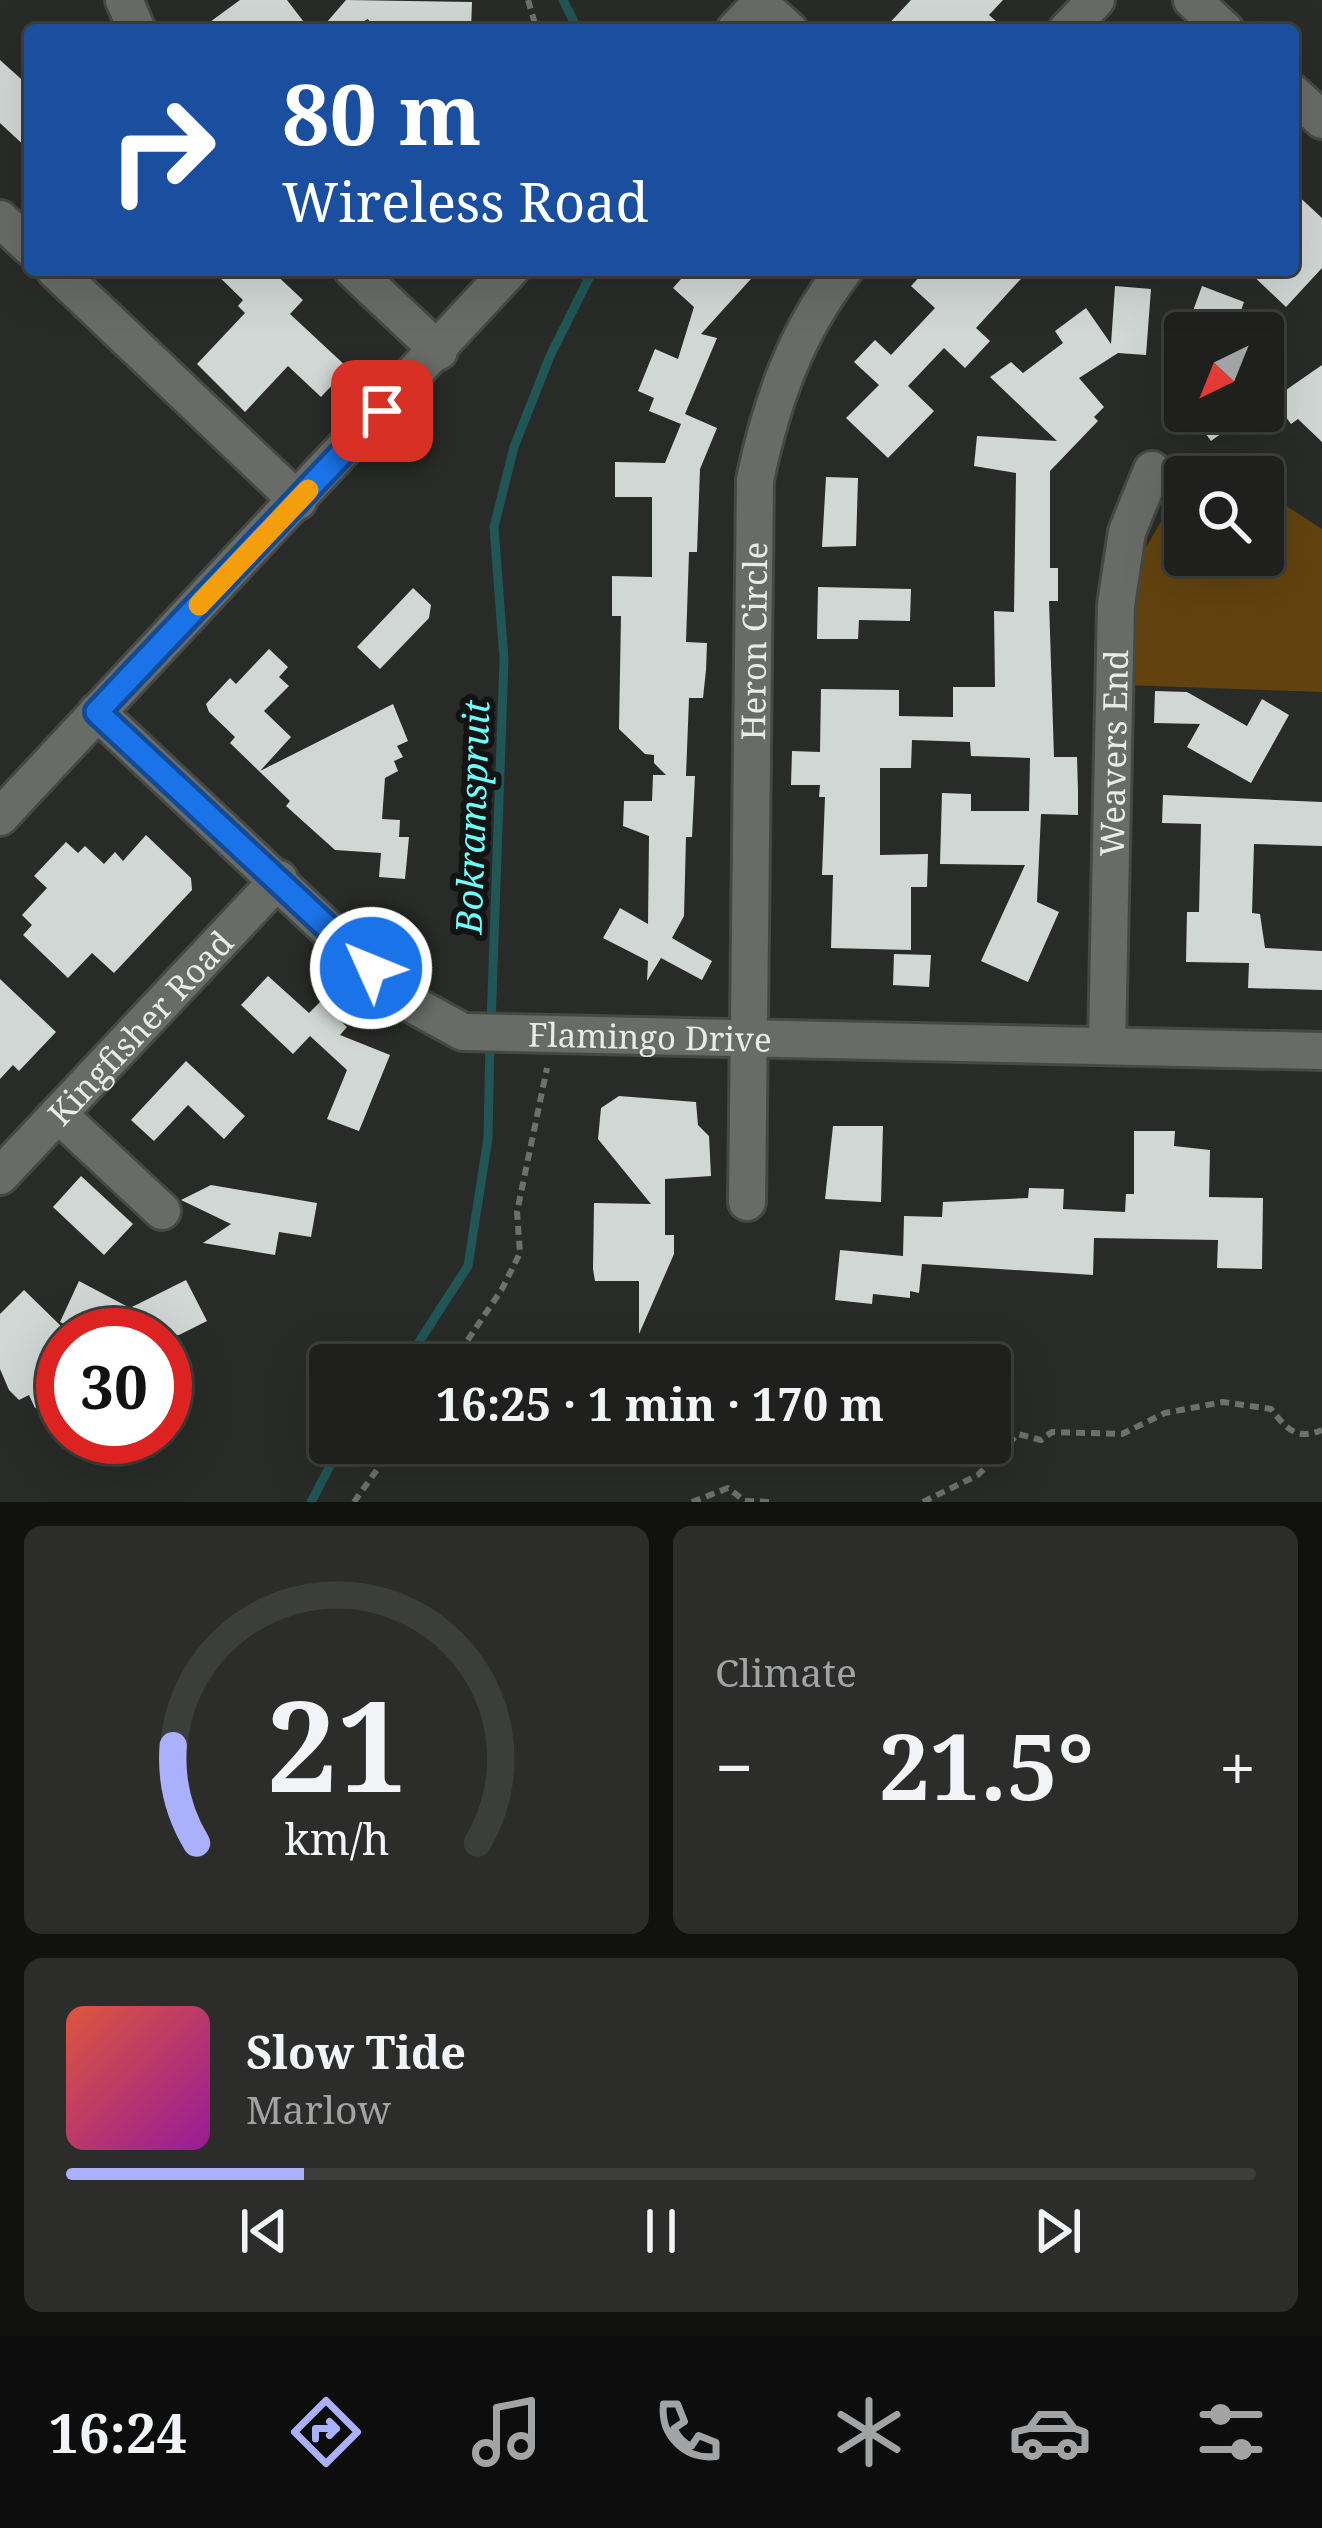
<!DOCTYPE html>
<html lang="en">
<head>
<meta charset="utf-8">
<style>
  :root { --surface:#1f201e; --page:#2c2d2b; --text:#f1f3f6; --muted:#a1a3a4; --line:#3c3e3c; --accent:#aab0fb }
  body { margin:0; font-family:"Noto Serif",serif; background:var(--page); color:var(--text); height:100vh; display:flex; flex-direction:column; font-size:45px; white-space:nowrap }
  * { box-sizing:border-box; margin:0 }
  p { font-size:39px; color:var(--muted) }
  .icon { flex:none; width:66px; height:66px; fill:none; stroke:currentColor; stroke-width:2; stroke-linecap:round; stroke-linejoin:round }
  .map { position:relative; height:1502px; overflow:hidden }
  .details { display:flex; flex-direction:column; gap:24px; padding:24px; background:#111210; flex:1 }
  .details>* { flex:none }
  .banner { position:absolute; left:24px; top:24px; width:1275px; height:252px; border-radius:12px; box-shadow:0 12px 48px #0002,0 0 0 3px var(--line); background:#1a4fa0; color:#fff; overflow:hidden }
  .needle { width:78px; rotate:223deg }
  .fabs { position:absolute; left:1164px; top:312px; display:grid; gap:24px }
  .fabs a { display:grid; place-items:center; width:120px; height:120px; border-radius:12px; background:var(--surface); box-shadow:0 12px 48px #0002,0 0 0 3px var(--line); font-size:60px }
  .speed { position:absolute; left:36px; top:1308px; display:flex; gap:24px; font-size:60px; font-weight:700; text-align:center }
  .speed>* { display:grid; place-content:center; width:156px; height:156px; border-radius:50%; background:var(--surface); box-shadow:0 12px 48px #0002,0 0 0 3px var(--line); line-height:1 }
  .speed .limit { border:18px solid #d22; background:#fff; color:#111 }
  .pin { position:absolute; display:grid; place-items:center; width:102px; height:102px; color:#fff; margin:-51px; border-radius:24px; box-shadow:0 6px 18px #0006 }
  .me { position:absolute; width:132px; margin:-66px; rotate:314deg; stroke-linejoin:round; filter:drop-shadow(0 0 9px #0008) }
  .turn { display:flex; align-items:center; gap:42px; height:252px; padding:0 60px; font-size:54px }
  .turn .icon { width:156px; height:156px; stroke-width:2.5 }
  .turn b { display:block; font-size:84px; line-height:102px }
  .big { font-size:90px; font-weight:700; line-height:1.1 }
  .details .card { flex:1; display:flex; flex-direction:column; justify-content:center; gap:18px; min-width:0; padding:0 42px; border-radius:18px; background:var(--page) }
  .details .dial { align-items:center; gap:0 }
  .dial svg { height:312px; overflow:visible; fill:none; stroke:var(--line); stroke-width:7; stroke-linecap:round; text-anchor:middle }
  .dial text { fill:var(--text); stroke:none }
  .song { display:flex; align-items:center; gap:36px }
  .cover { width:144px; height:144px; border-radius:18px; background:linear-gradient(135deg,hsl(10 70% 55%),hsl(300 70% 35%)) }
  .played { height:12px; border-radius:6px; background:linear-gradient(90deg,var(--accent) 20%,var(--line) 20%) }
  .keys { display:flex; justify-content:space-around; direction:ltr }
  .heat { display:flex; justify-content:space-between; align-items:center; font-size:66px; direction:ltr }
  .details .tiles { flex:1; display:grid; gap:24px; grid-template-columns:1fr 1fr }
  .card:last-child { grid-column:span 2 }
  .trip { position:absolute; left:309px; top:1344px; width:702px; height:120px; border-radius:12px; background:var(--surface); box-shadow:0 12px 48px #0002,0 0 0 3px var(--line); font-weight:700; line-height:120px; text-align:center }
  .tab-bar { display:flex; height:192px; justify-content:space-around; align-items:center; background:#0c0d0c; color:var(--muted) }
  .tab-bar .icon { width:84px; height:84px }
  .tab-bar .current { color:var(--accent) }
  .tab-bar b { font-size:54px; color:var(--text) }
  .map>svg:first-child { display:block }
  .green { fill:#62430f }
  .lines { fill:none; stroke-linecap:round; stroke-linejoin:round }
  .stream { stroke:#205655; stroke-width:9 }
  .building { fill:#d1d7d4 }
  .minor-casing { stroke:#464844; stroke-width:42 }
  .path { stroke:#6e706d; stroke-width:6; stroke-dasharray:9 6; stroke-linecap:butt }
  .minor { stroke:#696b67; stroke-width:36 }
  .route-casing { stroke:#114b97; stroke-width:30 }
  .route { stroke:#1a73e8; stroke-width:21 }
  .slow { stroke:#f59e0b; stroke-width:21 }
  .labels { text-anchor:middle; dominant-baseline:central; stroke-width:12; stroke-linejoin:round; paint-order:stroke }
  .street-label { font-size:33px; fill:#eaebe9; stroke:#121312 }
  .water-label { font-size:36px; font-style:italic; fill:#6efffa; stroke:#121312 }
</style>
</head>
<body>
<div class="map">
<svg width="1322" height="1502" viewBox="0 0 1322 1502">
  <rect width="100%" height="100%" fill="#292b28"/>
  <path class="green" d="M1185,482v73h78v-64l59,38v163l-197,-7 7,-115z"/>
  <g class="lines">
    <path class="stream" d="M563,0l15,30
      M491,1024l13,-365 -10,-132 20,-80 36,-91 43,-86
      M404,1365l64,-99 20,-128 2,-97
      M311,1502l31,-59"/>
  </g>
  <path class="building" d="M240,0h47l23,30h-111z
    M346,0l126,2 -1,28h-96l-7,-11 -21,11h-27z
    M911,0h92l-14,15 17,15h-123z
    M0,60l30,27v64l-30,-28z
    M1293,191l29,27v50l-36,39 -39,-37h46z
    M212,270h59l32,30 -13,14 58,54 -27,29 -33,-31 -43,46 -48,-48 48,-51 -7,-7 5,-6z
    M689,270h70l-58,64 16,4 -32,76 32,14 -17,41 -3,83h-8l-3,90 21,1 -1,27 -3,28h-14l-3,78h9l-3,61h-6l-2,79 -12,22 40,23 -10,19 -41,-22 -14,23 1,-20 -45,-23 17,-30 28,16 1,-88 -26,-10 1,-25h28l1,-26h13l-12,-12v-8l-9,-1 -26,-25 2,-113h-9v-40l40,1v-80h-37v-35l50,1 16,-39 -32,-13 5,-13 -16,-7 17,-42 23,10 16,-52 -21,-19z
    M926,270h103l-53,58 14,13 -25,27 -21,-20 -36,38 26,25 -46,47 -42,-40 33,-33 -25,-23 21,-22 16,15 44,-47 -24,-22z
    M1115,286l36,3 -5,66 -28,-2 -39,25 25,29 -10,10 4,4 -48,50v97h8v33h-9l5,156h23l1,34v24l-37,-1 -4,88 22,10 -31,70 -47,-21 44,-96 -85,-1 2,-71 29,1v17h58l1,-53 -59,-2 -1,-14 -58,-2 -1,28h-31v87l48,-1 -1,33h-16v63l-80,-2 2,-73h-11l3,-78h-6l1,-12h-29l1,-34 28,1 1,-63 78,1v26l54,1v-30h42l-1,-76 20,1 2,-139 -42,-7 3,-30 80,5 -67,-64 21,-15 12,11 40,-30 -8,-12 31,-23 25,36z
    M1202,286l42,16 -11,31h-48z
    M1322,365v77l-24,-23 -7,5 -18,-25z
    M1189,411h63l-41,30z
    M826,477l32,1 -2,68 -34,1z
    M818,587l93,2 -1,32 -51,-1 -1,19h-41z
    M413,588l18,17 -2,13 -49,51 -23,-22z
    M269,649l19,18 -9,10 10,9 -25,25 27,26 -31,34 133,-67 15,37 -11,5 6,11 -9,4 4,10 -13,7 -3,41 18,1 -1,17h10l-4,42 -26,-2 2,-24 -46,-3 -49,-44 4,-5 -60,-58 5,-6 -26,-25 -3,-8 24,-26 6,6z
    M1155,691l32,1 60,34 15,-27 27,16 -38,68 -64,-36 13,-23 -46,-1z
    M1163,795l159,7v44l-68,-2 -2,69 8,1 5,34 57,3v39l-74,-2 1,-25 -63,-1 1,-50h12l2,-88 -39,-1z
    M146,835l45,43 1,12 -78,83 -22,-20 -24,25 -45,-43 9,-10 -10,-10 25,-27 -13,-12 32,-34 12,11 7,-7 19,18 11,-12 8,9z
    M894,954l37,1 -2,32 -36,-2z
    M268,976l41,37 11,-11 27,25 -7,8 50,20 -31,76 -32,-12 20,-49 -37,-34 -17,18 -52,-49z
    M0,979l56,53 -37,39 -6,-6 -13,14z
    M186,1061l59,55 -21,23 -36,-34 -34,36 -23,-21z
    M619,1096l77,6 2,23 11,11 2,40 -46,3v56h9v19l-35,80v-53h-44l-2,-12 1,-66 57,1 -53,-65 3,-31z
    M833,1126h50l-2,76 -56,-3z
    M1134,1131h41l-1,15 36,4 -1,47 54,1 -1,71 -45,-1 1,-28 -124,-2 -1,37 -171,-11 -3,29 -9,-2v7l-37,-4 -1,10 -37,-4 5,-50 63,6 1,-40 38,1 1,-15 85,-4 1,-10 35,1 -1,20 62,3 1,-18h8z
    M81,1176l52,48 -29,31 -51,-48z
    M211,1185l106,18 -6,34 -32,-5 -4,23 -72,-12 28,-19 -50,-24z
    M186,1280l21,41 -28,14 -97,-1 -22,-12 19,-41 51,27z
    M24,1290l39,38v44l-13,5 8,20 -23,11 -6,-13 -10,5 -10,-10 -9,-21v-55z"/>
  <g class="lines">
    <defs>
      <g id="minor">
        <path d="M124,0l13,30"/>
        <path d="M1192,0l33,30"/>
        <path d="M760,4l29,26"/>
        <path d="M735,30l29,-30"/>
        <path d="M1067,30l29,-30"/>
        <path d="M1293,93l29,27"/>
        <path d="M0,219l30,28"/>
        <path d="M55,270l243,231"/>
        <path d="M353,270l86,81"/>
        <path id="s1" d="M97,712l304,286 62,34 859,19"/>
        <path d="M0,817l510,-547"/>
        <path id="s2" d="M1107,1044l9,-439 11,-73 25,-62"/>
        <path d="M58,1114l104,97"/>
        <path id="s3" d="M0,1176l279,-297"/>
        <path id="s4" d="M747,1202l8,-722c16,-77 40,-146 89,-210"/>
      </g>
    </defs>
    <use href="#minor" class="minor-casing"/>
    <path class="path" d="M528,0l9,30
      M451,1365l51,-76 18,-36 -3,-41 30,-144
      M354,1502l42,-59
      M692,1502l36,-14 17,13 27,1
      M923,1502l55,-27 40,-41 23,6 11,-8 70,2 43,-21 58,-11 48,7c15,19 25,32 51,21"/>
    <use href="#minor" class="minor"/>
  </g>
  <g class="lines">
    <defs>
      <path id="route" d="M371,968l-274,-256 285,-301"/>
    </defs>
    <use href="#route" class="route-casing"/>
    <use href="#route" class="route"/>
    <path class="slow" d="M199,605l109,-115"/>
  </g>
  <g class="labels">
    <g class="street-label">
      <text stroke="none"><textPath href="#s4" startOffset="561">Heron Circle</textPath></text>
      <text stroke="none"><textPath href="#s2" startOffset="291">Weavers End</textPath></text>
      <text stroke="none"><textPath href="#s3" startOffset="204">Kingfisher Road</textPath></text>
      <text stroke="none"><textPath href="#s1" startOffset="675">Flamingo Drive</textPath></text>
    </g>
    <g class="water-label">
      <text transform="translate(472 817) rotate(-88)">Bokramspruit</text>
    </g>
  </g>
</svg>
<div class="fabs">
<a><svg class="needle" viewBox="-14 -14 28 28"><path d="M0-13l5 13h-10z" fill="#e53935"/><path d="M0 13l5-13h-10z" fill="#a1a3a4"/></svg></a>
<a><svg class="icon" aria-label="search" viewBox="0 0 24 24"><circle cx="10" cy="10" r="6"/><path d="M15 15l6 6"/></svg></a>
</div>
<div class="speed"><div class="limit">30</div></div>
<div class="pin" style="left:382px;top:411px;background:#d93025"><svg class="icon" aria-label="arrive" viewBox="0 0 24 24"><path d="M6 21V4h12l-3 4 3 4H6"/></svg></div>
<svg class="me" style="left:371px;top:968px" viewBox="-20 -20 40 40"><circle r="17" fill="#1a73e8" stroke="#fff" stroke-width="3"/><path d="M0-11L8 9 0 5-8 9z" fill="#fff"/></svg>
<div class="trip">16:25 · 1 min · 170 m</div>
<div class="banner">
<div class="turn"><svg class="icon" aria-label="right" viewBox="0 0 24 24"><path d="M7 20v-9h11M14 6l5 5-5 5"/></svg><div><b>80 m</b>Wireless Road</div></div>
</div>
</div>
<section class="details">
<div class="tiles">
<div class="card dial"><svg viewBox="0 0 100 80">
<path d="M14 69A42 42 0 1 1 86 69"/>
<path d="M14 69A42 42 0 0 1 8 44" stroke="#aab0fb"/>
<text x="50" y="56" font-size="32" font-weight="700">21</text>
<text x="50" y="72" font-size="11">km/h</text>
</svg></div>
<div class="card"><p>Climate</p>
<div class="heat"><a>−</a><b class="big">21.5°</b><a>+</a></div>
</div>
<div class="card">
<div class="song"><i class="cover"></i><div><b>Slow Tide</b><p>Marlow</p></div></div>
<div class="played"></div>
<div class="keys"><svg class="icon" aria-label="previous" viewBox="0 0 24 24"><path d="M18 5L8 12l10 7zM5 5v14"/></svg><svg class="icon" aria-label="pause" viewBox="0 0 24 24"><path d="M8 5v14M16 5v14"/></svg><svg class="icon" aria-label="next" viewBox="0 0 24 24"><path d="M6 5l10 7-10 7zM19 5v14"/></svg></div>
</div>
</div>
</section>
<nav class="tab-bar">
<b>16:24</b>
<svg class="icon current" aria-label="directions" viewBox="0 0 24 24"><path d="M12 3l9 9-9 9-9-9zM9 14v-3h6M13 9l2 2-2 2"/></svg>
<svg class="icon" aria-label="music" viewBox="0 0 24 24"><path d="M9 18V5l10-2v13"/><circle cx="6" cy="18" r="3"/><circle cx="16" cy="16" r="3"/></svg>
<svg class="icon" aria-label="phone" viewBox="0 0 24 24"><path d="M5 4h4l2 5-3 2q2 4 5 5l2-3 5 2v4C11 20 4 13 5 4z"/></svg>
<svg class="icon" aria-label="climate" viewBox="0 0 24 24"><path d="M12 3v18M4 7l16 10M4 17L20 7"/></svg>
<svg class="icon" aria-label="car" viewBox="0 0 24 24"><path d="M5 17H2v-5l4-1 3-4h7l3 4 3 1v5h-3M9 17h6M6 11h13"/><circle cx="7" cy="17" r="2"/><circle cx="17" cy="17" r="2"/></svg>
<svg class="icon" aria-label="filters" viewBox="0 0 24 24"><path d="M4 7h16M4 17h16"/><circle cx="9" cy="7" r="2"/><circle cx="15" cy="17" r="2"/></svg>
</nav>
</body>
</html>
